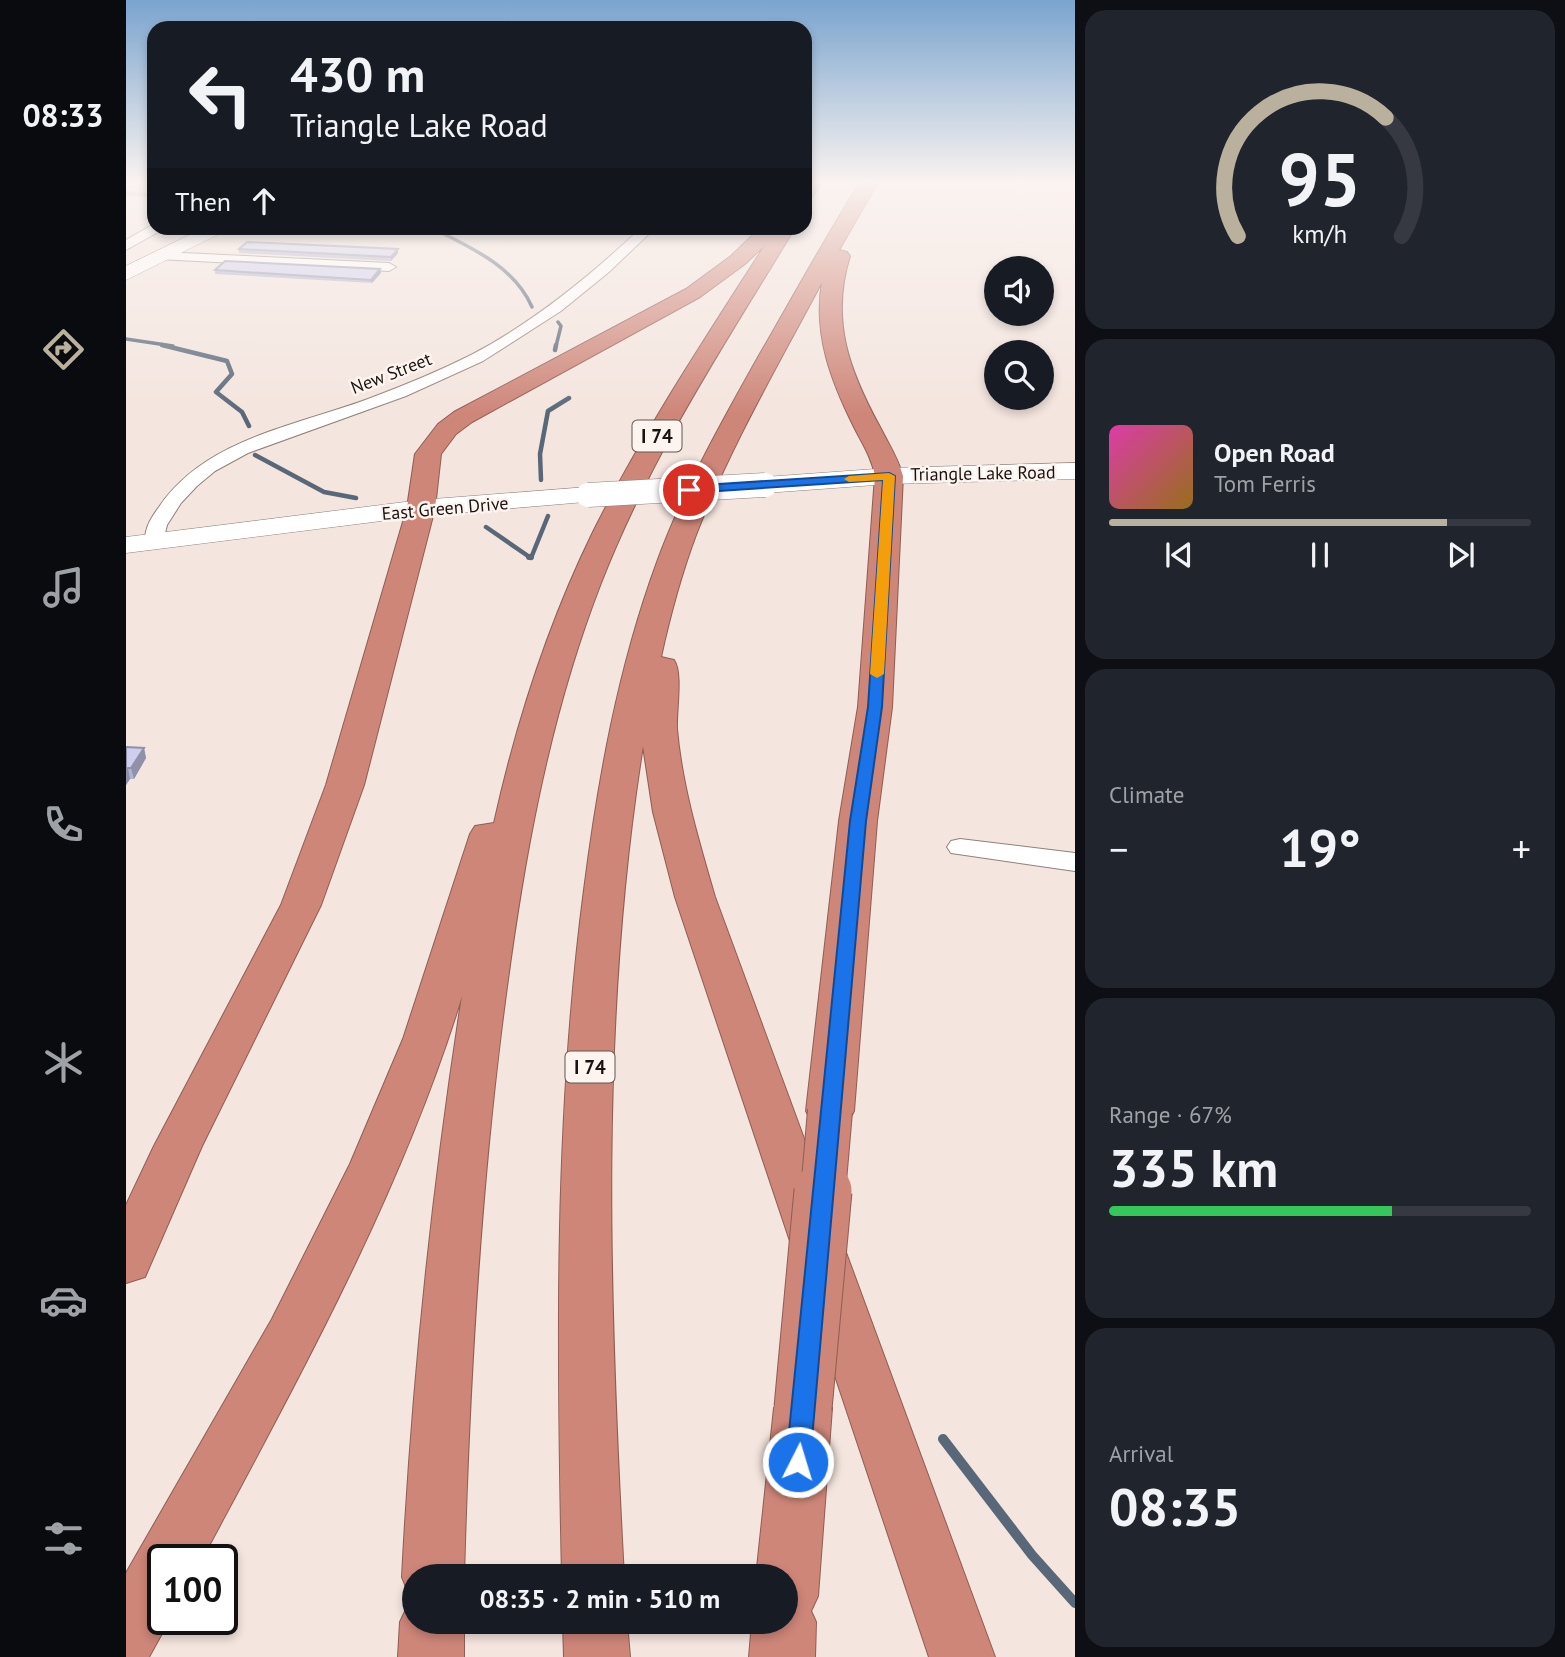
<!DOCTYPE html>
<html lang="en">
<head>
<meta charset="utf-8">
<style>
  :root { --surface:#171b24; --page:#20242c; --text:#f1f3f6; --muted:#9ea1a6; --line:#363941; --accent:#b9b19d }
  body { margin:0; font-family:"PT Sans",sans-serif; background:var(--page); color:var(--text); height:100vh; display:flex; flex-direction:column; font-size:26px; white-space:nowrap }
  * { box-sizing:border-box; margin:0 }
  p { font-size:23px; color:var(--muted) }
  .icon { flex:none; width:38px; height:38px; fill:none; stroke:currentColor; stroke-width:2; stroke-linecap:round; stroke-linejoin:round }
  .map { position:relative; flex:1; overflow:hidden }
  .drawer { display:flex; flex-direction:column; gap:10px; padding:10px; background:#0d0f14; width:490px }
  .drawer>* { flex:none }
  .hud { position:absolute; left:21px; top:21px; width:665px; height:214px; border-radius:21px; box-shadow:0 4px 10px #0003; background:#171b24; color:var(--text); overflow:hidden }
  .fabs { position:absolute; left:858px; top:256px; display:grid; gap:14px }
  .fabs a { display:grid; place-items:center; width:70px; height:70px; border-radius:50%; background:var(--surface); box-shadow:0 4px 10px #0003; font-size:35px }
  .speed { position:absolute; left:21px; top:1544px; display:flex; gap:14px; font-size:35px; font-weight:700; text-align:center }
  .speed>* { display:grid; place-content:center; width:91px; height:91px; border-radius:50%; background:var(--surface); box-shadow:0 4px 10px #0003; line-height:1 }
  .speed .limit { border:4px solid #111; border-radius:10px; background:#fff; color:#111 }
  .pin { position:absolute; display:grid; place-items:center; width:60px; height:60px; color:#fff; margin:-30px; border:4px solid #fff; border-radius:50%; box-shadow:0 2px 7px #0007 }
  .me { position:absolute; width:77px; margin:-38px; rotate:5deg; stroke-linejoin:round; filter:drop-shadow(0 0 5px #0008) }
  .turn { display:flex; align-items:center; gap:24px; height:147px; padding:0 28px; font-size:32px }
  .turn .icon { width:91px; height:91px; stroke-width:2.5 }
  .turn b { display:block; font-size:49px; line-height:60px }
  .then { display:flex; align-items:center; height:66px; padding:0 28px; background:#0003; gap:14px; font-size:26px }
  .big { font-size:52px; font-weight:600; line-height:1.1 }
  .drawer .tile { flex:1; display:flex; flex-direction:column; justify-content:center; gap:10px; min-width:0; padding:0 24px; border-radius:21px; background:var(--page) }
  .drawer .dial { align-items:center; gap:0 }
  .dial svg { height:182px; overflow:visible; fill:none; stroke:var(--line); stroke-width:7; stroke-linecap:round; text-anchor:middle }
  .dial text { fill:var(--text); stroke:none }
  .song { display:flex; align-items:center; gap:21px }
  .cover { width:84px; height:84px; border-radius:10px; background:linear-gradient(135deg,hsl(320 70% 55%),hsl(40 70% 35%)) }
  .played { height:7px; border-radius:4px; background:linear-gradient(90deg,var(--accent) 80%,var(--line) 80%) }
  .keys { display:flex; justify-content:space-around; direction:ltr }
  .heat { display:flex; justify-content:space-between; align-items:center; font-size:38px; direction:ltr }
  .charge { height:10px; border-radius:5px; background:linear-gradient(90deg,#34c759 67%,var(--line) 0) }
  .trip { position:absolute; left:276px; top:1564px; width:396px; height:70px; border-radius:35px; background:var(--surface); box-shadow:0 4px 10px #0003; font-weight:600; line-height:70px; text-align:center }
  main { display:flex; flex:1; min-height:0 }
  .menu { display:flex; flex-direction:column; width:126px; justify-content:space-around; align-items:center; background:#090b0e; color:var(--muted) }
  .menu .icon { width:49px; height:49px }
  .menu .current { color:var(--accent) }
  .menu b { font-size:32px; color:var(--text) }
  .map>svg:first-child { display:block }
  .lines { fill:none; stroke-linecap:round; stroke-linejoin:round }
  .stream-far3 { stroke:#596879; stroke-width:3.5 }
  .stream-far2 { stroke:#596879; stroke-width:4.5 }
  .stream-far1 { stroke:#596879; stroke-width:6 }
  .stream { stroke:#596879; stroke-width:10 }
  .street-casing { stroke:#8f817a; stroke-width:2 }
  .secondary-casing { stroke:#8f817a; stroke-width:1 }
  .highway-casing { stroke:#8e5e54; stroke-width:2 }
  .street { fill:#fff; fill-rule:evenodd }
  .secondary { fill:#fff; fill-rule:evenodd }
  .highway { fill:#ce8679; fill-rule:evenodd }
  .secondary-bridge-casing { stroke:#8f817a; stroke-width:25; stroke-linecap:butt }
  .highway-bridge-far1-casing { stroke:#8e5e54; stroke-width:46; stroke-linecap:butt }
  .highway-bridge-casing { stroke:#8e5e54; stroke-width:59; stroke-linecap:butt }
  .secondary-bridge { stroke:#fff; stroke-width:24 }
  .highway-bridge-far1 { stroke:#ce8679; stroke-width:44 }
  .highway-bridge { stroke:#ce8679; stroke-width:57 }
  .wall { fill:#b1b2ce }
  .shaded-wall { fill:#9091a8 }
  .building { fill:#cecff0; stroke:#9091a8; stroke-width:2 }
  .route { fill:#1a73e8; stroke:#114b97; stroke-width:2 }
  .slow { fill:#f59e0b }
  .labels { text-anchor:middle; dominant-baseline:central; stroke-width:5; stroke-linejoin:round; paint-order:stroke }
  .far-street-label { font-size:18px; fill:#181310; stroke:#fdf4ef }
  .shield { fill:#fdf4ef; stroke:#5d5653; stroke-width:2 }
  .shield-label { font-size:19px; font-weight:bold; fill:#181310 }
</style>
</head>
<body>
<main>
<nav class="menu">
<b>08:33</b>
<svg class="icon current" aria-label="directions" viewBox="0 0 24 24"><path d="M12 3l9 9-9 9-9-9zM9 14v-3h6M13 9l2 2-2 2"/></svg>
<svg class="icon" aria-label="music" viewBox="0 0 24 24"><path d="M9 18V5l10-2v13"/><circle cx="6" cy="18" r="3"/><circle cx="16" cy="16" r="3"/></svg>
<svg class="icon" aria-label="phone" viewBox="0 0 24 24"><path d="M5 4h4l2 5-3 2q2 4 5 5l2-3 5 2v4C11 20 4 13 5 4z"/></svg>
<svg class="icon" aria-label="climate" viewBox="0 0 24 24"><path d="M12 3v18M4 7l16 10M4 17L20 7"/></svg>
<svg class="icon" aria-label="car" viewBox="0 0 24 24"><path d="M5 17H2v-5l4-1 3-4h7l3 4 3 1v5h-3M9 17h6M6 11h13"/><circle cx="7" cy="17" r="2"/><circle cx="17" cy="17" r="2"/></svg>
<svg class="icon" aria-label="filters" viewBox="0 0 24 24"><path d="M4 7h16M4 17h16"/><circle cx="9" cy="7" r="2"/><circle cx="15" cy="17" r="2"/></svg>
</nav>
<div class="map">
<svg width="949" height="1657" viewBox="0 0 949 1657">
  <rect width="100%" height="100%" fill="#f4e5de"/>
  <g class="lines">
    <path class="stream-far3" d="M306,228c38,19 82,38 100,79
      M0,339l47,7
      M430,346l5,-20 -3,-4"/>
    <path class="stream-far2" d="M36,345l65,16 5,13 -16,18 26,20 7,14
      M429,350l1,-5
      M129,455l69,37 32,6
      M415,480l-1,-26 8,-43 21,-13
      M360,527l45,31 17,-42"/>
    <path class="stream-far1" d="M403,557h2"/>
    <path class="stream" d="M817,1439l89,116 43,48"/>
    <defs>
      <path id="street" d="M28,224v4h7l-1,3 -34,19v-10z
        M515,228h14l-46,44 -48,39 -78,50 -77,35 -158,57 -33,18 -18,15 -16,17 -14,22 -5,20h-14l-3,-4c0,-14 6,-23 14,-34 46,-68 136,-81 209,-108 35,-13 69,-27 103,-44 63,-33 119,-79 170,-127z
        M36,252l227,11 7,4 -7,4 -232,-12v-6z
        M834,839l115,14v18l-124,-18 -4,-6 4,-6z"/>
      <path id="secondary" d="M78,228h22l-3,4 -97,48v-14z
        M949,463v16l-186,5 -124,9 -9,-2 -4,-6 4,-6 9,-2 124,-9z
        M462,487l9,2 4,6 -4,6 -176,15 -295,37v-16l295,-37z"/>
      <path id="highway" d="M679,182h17l-11,16 -6,1z
        M734,182h18l-39,68 8,2 3,4c-20,64 -1,114 30,171 8,16 18,31 23,49l-11,231 -15,114 -23,290 -7,13 -17,5 -17,-5 -7,-13 33,-290 19,-114 17,-231c-3,-18 -13,-33 -21,-49 -23,-46 -41,-93 -32,-145 -44,83 -92,165 -126,253 -15,40 -26,81 -35,122l13,3c9,13 2,51 3,69 5,57 22,113 38,168l280,760h-66l-254,-760 -22,-85 -10,-66c-44,275 -34,554 -19,831h-62c-5,-229 -8,-459 22,-687 14,-110 34,-222 73,-328 26,-71 63,-137 100,-203 34,-59 67,-119 103,-177z
        M634,228h35c-70,115 -145,229 -194,355 -55,141 -80,291 -99,442 -23,183 -33,367 -38,552h-49v45h49v35h-66l2,-35 11,-23 -9,-22c10,-195 30,-388 60,-581 -61,198 -163,381 -260,563h-39v60h7l-21,38h-23v-84l146,-254 78,-155 53,-125 67,-205 5,-8 19,-3c22,-99 54,-199 99,-291 50,-100 112,-193 172,-287l-20,19 -45,33 -228,125 -16,12 -15,20 -6,54 -71,277 -43,120 -119,241 -57,131 -19,6v-78l28,-59 127,-241 45,-120 81,-277 8,-54 23,-30 16,-12 232,-123 45,-33z
        M677,1382l20,7 9,19 -14,188 -7,15 5,11 -1,35h-66l3,-35h34v-45h-30l18,-169 9,-19z
        M437,1622h64l3,35h-66z"/>
    </defs>
    <use href="#street" class="street-casing"/>
    <use href="#secondary" class="secondary-casing"/>
    <use href="#highway" class="highway-casing"/>
    <use href="#street" class="street"/>
    <use href="#secondary" class="secondary"/>
    <use href="#highway" class="highway"/>
    <defs>
      <path id="secondary-bridge" d="M462,495l177,-10"/>
      <path id="highway-bridge-far1" d="M697,1192l7,-81"/>
      <path id="highway-bridge" d="M677,1408l20,-217"/>
    </defs>
    <use href="#secondary-bridge" class="secondary-bridge-casing"/>
    <use href="#highway-bridge-far1" class="highway-bridge-far1-casing"/>
    <use href="#highway-bridge" class="highway-bridge-casing"/>
    <use href="#secondary-bridge" class="secondary-bridge"/>
    <use href="#highway-bridge-far1" class="highway-bridge-far1"/>
    <use href="#highway-bridge" class="highway-bridge"/>
  </g>
  <path class="wall" d="M0,182h28v15l-28,-1z
    M113,249h159v4l-7,8 -152,-8z
    M254,269l1,4 -9,10 -157,-9v-4z
    M0,747l18,1 2,10 -12,21h-4l-4,6z"/>
  <path class="shaded-wall" d="M272,249v4l-7,8v-4z
    M254,269l1,4 -9,10 -1,-3z
    M18,748l2,10 -12,21 -3,-11z
    M2,768l2,11 -4,6v-15z"/>
  <path class="building" d="M0,182h28v12l-28,-1z
    M121,242l151,7 -7,8 -152,-8z
    M99,261l155,8 -9,11 -156,-10z
    M0,747l18,1 -13,20h-3l-2,2z"/>
  <linearGradient id="sky" x2="0" y2="1"><stop stop-color="#7aa4ce"/><stop offset="0.44" stop-color="#faf3f0"/><stop offset="1" stop-color="#faf3f0" stop-opacity="0"/></linearGradient>
  <rect width="949" height="414" fill="url(#sky)"/>
  <path class="route" d="M763,473l6,3 -13,231 -16,114 -56,641 -4,8 -8,3 -9,-3 -3,-8 64,-641 18,-114 15,-227 -194,13 -6,-3 6,-4z"/>
  <path class="slow" d="M763,473l6,3 -11,198 -7,4 -7,-4 13,-194 -34,2 -5,-3 5,-3z"/>
  <g class="labels">
    <g class="far-street-label">
      <text transform="translate(265 373) rotate(-21)">New Street</text>
      <text transform="translate(857 473) rotate(-1)">Triangle Lake Road</text>
      <text transform="translate(319 508) rotate(-5)">East Green Drive</text>
    </g>
    <g class="shield">
      <rect x="506.5" y="420.5" width="49" height="31" rx="5"/>
      <rect x="439.5" y="1051.5" width="49" height="31" rx="5"/>
    </g>
    <g class="shield-label">
      <text x="531" y="436">I 74</text>
      <text x="464" y="1067">I 74</text>
    </g>
  </g>
</svg>
<div class="fabs">
<a><svg class="icon" aria-label="sound" viewBox="0 0 24 24"><path d="M4 9h4l5-4v14l-5-4H4zM17 9q2 3 0 6"/></svg></a>
<a><svg class="icon" aria-label="search" viewBox="0 0 24 24"><circle cx="10" cy="10" r="6"/><path d="M15 15l6 6"/></svg></a>
</div>
<div class="speed"><div class="limit">100</div></div>
<div class="pin" style="left:563px;top:490px;background:#d93025"><svg class="icon" aria-label="arrive" viewBox="0 0 24 24"><path d="M6 21V4h12l-3 4 3 4H6"/></svg></div>
<svg class="me" style="left:672px;top:1462px" viewBox="-20 -20 40 40"><circle r="17" fill="#1a73e8" stroke="#fff" stroke-width="3"/><path d="M0-11L8 9 0 5-8 9z" fill="#fff"/></svg>
<div class="trip">08:35 · 2 min · 510 m</div>
<div class="hud">
<div class="turn"><svg class="icon" aria-label="left" viewBox="0 0 24 24"><path d="M17 20v-9H6M10 6l-5 5 5 5"/></svg><div><b>430 m</b>Triangle Lake Road</div></div>
<div class="then">Then<svg class="icon" aria-label="ahead" viewBox="0 0 24 24"><path d="M12 20V5M6 11l6-6 6 6"/></svg></div>
</div>
</div>
<section class="drawer">
<div class="tile dial"><svg viewBox="0 0 100 80">
<path d="M14 69A42 42 0 1 1 86 69"/>
<path d="M14 69A42 42 0 0 1 79 17" stroke="#b9b19d"/>
<text x="50" y="56" font-size="32" font-weight="700">95</text>
<text x="50" y="72" font-size="11">km/h</text>
</svg></div>
<div class="tile">
<div class="song"><i class="cover"></i><div><b>Open Road</b><p>Tom Ferris</p></div></div>
<div class="played"></div>
<div class="keys"><svg class="icon" aria-label="previous" viewBox="0 0 24 24"><path d="M18 5L8 12l10 7zM5 5v14"/></svg><svg class="icon" aria-label="pause" viewBox="0 0 24 24"><path d="M8 5v14M16 5v14"/></svg><svg class="icon" aria-label="next" viewBox="0 0 24 24"><path d="M6 5l10 7-10 7zM19 5v14"/></svg></div>
</div>
<div class="tile"><p>Climate</p>
<div class="heat"><a>−</a><b class="big">19°</b><a>+</a></div>
</div>
<div class="tile"><p>Range · 67%</p><b class="big">335 km</b><div class="charge"></div></div>
<div class="tile"><p>Arrival</p><b class="big">08:35</b></div>
</section>
</main>
</body>
</html>
